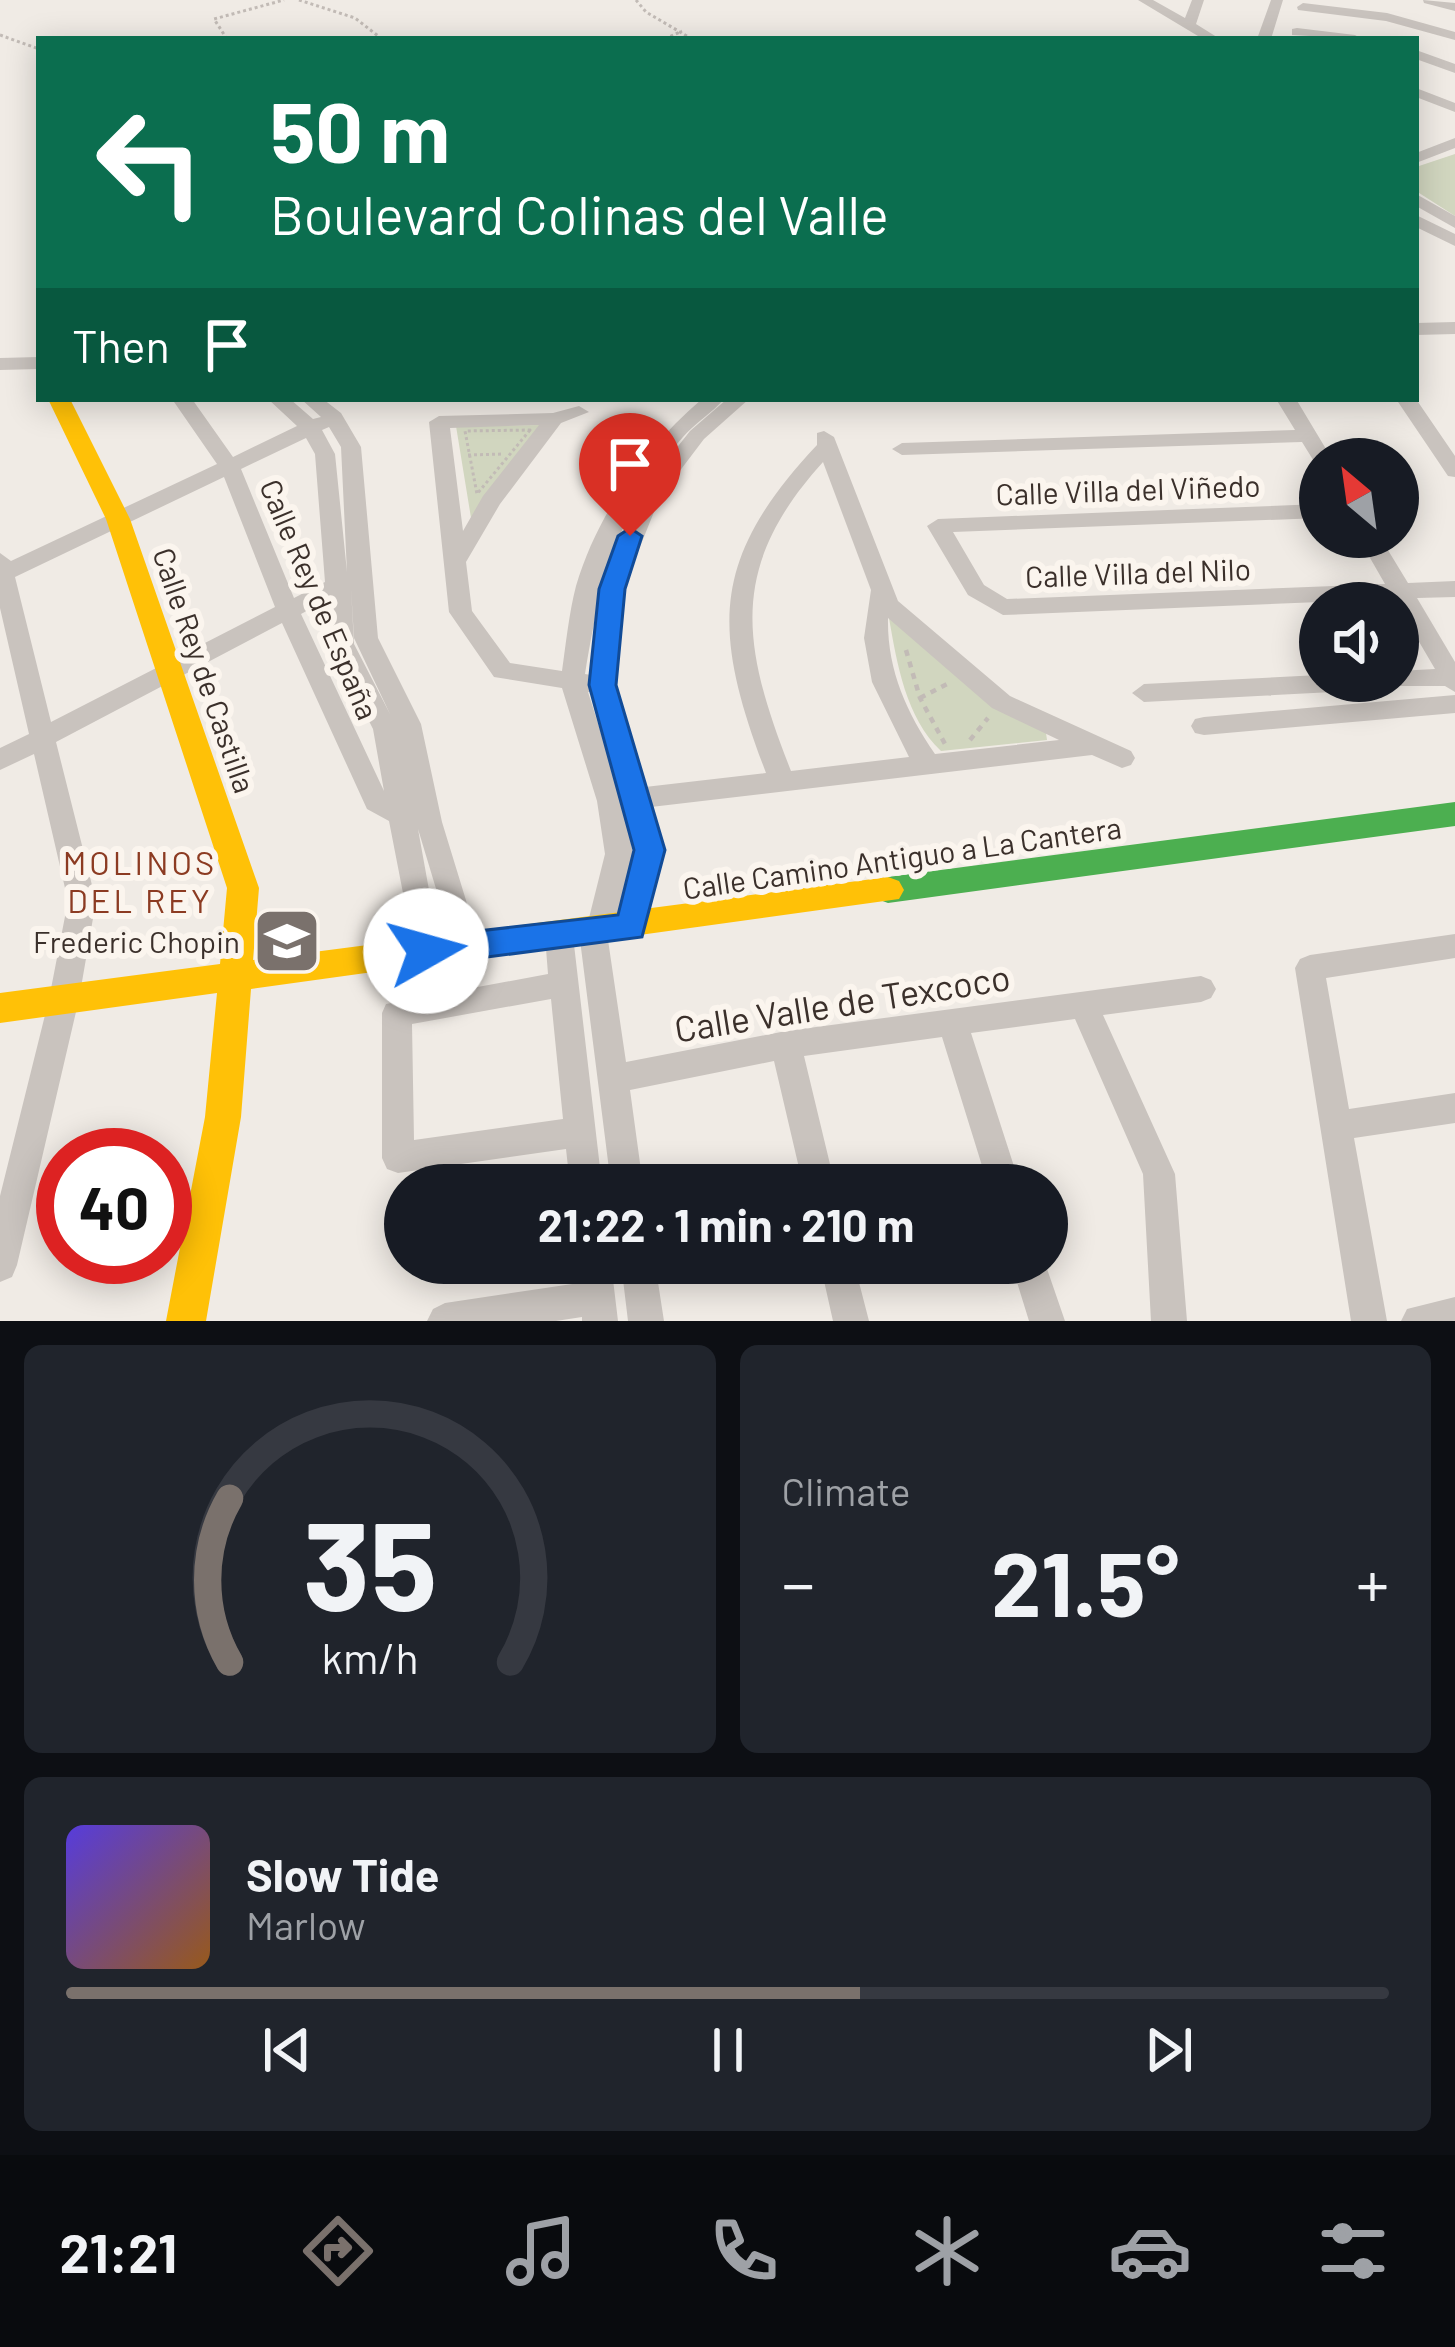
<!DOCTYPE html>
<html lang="en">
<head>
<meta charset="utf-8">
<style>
  :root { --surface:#171b24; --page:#20242c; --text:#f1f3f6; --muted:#9ea1a6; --line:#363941; --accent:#7a716c }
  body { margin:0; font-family:Barlow,sans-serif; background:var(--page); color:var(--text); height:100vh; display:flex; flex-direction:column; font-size:45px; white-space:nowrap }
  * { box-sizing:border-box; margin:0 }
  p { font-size:39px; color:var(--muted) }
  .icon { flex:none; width:66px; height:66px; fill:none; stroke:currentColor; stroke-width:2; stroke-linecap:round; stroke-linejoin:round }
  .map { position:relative; height:1321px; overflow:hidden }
  .details { display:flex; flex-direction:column; gap:24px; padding:24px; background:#0d0f14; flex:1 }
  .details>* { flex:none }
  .top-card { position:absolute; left:36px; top:36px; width:1383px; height:366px; border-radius:0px; box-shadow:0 6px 30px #0003; background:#0b6e4f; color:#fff; overflow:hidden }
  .needle { width:78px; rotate:331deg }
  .fabs { position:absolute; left:1299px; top:438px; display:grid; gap:24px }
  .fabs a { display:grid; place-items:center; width:120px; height:120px; border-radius:50%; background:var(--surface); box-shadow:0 6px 30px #0003; font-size:60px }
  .speed { position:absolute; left:36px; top:1128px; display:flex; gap:24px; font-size:60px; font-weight:700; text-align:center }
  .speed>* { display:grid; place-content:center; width:156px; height:156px; border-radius:50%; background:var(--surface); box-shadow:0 6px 30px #0003; line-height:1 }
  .speed .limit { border:18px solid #d22; background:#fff; color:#111 }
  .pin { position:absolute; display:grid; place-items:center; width:102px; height:102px; color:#fff; margin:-123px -51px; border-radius:50% 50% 50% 0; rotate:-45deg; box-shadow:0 0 12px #0007 }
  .pin .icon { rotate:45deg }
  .me { position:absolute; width:132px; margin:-66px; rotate:83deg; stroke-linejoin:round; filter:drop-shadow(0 0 9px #0008) }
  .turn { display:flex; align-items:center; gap:42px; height:252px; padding:0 36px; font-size:54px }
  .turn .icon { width:156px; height:156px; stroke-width:2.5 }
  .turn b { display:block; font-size:84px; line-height:102px }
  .then { display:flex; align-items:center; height:114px; padding:0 36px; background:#0003; gap:24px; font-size:45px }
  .big { font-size:90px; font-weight:700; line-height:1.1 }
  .details .card { flex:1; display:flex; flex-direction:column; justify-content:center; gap:18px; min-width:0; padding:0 42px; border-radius:18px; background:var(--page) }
  .details .dial { align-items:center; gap:0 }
  .dial svg { height:312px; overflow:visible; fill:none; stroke:var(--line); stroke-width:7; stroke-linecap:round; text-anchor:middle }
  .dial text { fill:var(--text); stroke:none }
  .song { display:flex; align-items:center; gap:36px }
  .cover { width:144px; height:144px; border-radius:18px; background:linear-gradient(135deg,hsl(250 70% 55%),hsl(30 70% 35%)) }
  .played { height:12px; border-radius:6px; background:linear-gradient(90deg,var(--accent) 60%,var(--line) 60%) }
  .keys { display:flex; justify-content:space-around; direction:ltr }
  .heat { display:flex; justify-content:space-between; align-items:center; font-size:66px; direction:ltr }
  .details .tiles { flex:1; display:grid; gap:24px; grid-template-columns:1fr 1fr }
  .card:last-child { grid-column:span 2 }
  .trip { position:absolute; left:384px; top:1164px; width:684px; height:120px; border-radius:60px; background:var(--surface); box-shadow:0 6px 30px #0003; font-weight:700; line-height:120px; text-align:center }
  .menu { display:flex; height:192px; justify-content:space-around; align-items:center; background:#090b0e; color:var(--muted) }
  .menu .icon { width:84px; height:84px }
  .menu .selected { color:var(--accent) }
  .menu b { font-size:54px; color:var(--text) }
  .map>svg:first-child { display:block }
  .green { fill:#d1d6bf }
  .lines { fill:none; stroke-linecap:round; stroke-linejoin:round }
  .path-far1 { stroke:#c2bbb6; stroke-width:3; stroke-dasharray:3 3; stroke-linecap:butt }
  .path { stroke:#c2bbb6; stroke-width:4.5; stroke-dasharray:6 6; stroke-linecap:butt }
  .street { fill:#c9c3be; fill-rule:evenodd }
  .fast { fill:#4caf50; fill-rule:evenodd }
  .slow { fill:#ffc107; fill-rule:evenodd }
  .route { fill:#1a73e8; stroke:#114b97; stroke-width:3 }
  .labels { text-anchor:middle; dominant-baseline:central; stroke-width:12; stroke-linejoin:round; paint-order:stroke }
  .street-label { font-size:30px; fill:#3b302b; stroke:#fbf5ee }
  .poi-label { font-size:30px; fill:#3b302b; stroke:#fbf5ee; text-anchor:end }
  .neighbourhood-label { font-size:33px; letter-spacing:3px; fill:#8c3b22; stroke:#fbf5ee }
  .near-street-label { font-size:36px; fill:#3b302b; stroke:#fbf5ee }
</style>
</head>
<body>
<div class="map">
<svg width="1455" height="1321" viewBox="0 0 1455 1321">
  <rect width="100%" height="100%" fill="#f0ebe5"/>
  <path class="green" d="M1455,154v62l-39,-25v-24z
    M543,425l-71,99 -16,-98z
    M889,618l157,115 1,7 -106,11c-35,-33 -44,-87 -52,-133z"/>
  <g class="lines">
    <path class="path-far1" d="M299,0l56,18 27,21
      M636,0l10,12 46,27
      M0,35l39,14
      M227,39l-13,-20 70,-19
      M665,39l17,-8
      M530,430l-53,64 -12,-63z
      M468,455l36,-1"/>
    <path class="path" d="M906,650l14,48 25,46
      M920,698l27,-14
      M970,740l18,-22"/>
    <path class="street" d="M1138,0h15l32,18 7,-18h12l-8,24 24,15h-17z
      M1271,0h12l-12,39h-14z
      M1423,0l32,3v8l-31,-8z
      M1303,3l84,10 68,19v8l-69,-19 -88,-11 -1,-3z
      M1297,28l58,7 7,4 -70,-4v-6z
      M1416,50l39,14v9l-39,-14z
      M1416,88l39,15v9l-39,-15z
      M1455,138v10l-39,15v-10z
      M1416,194l39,22v12l-39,-22z
      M1416,215l39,19v12l-39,-19z
      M1455,322v12l-39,1v-12z
      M39,357v12l-39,1v-12z
      M172,399h20l41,58 64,-31 -29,-27h22l23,20 8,-2 -20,-18h22l18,14 20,34 17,191 43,86 21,98 38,124 -4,9 -10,3 -10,-3 -38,-126 22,122 -4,9 -10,3 -10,-3 -27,-139 -22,-12 -85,-186 -226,119 40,159 -17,98 -62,266 -5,12 -12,5v-86l49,-197 19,-98 -34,-147 -34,16v-22l29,-14 -29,-126v-55l11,8 206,-97zM329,427l12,20 6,125 -12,-118 -13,-24zM306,438l9,16 10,128 -31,16 -53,-129zM224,477l51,130 -224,115 -36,-145zM351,588l3,50 36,76 -36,-70zM327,600l3,44 43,85 11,62 -83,-177z
      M702,399h22c-12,14 -29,24 -41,38 -67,76 -82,140 -98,237l6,1 10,-86 38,-93 51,-65 37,-32h22l-45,40 -44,58 -37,92 -9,96 31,102 121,-14c-54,-142 -57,-213 51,-328v-12l7,-2 10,6 64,164 112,95 121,55 4,7 -4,7 -9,3 -30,-13 -441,52 13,43 -19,77 -4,8 -10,4 -10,-4 -4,-8 19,-77 -11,-40 8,44 -19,77 -6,9 18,122 160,-31 415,-55 10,4 5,9 -5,9 -10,4 -98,13 72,159 12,147h-36l-8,-147 -68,-155 -104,14 49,152h-32l-46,-148 -138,19 31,129h-32l-29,-124 -144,29 13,95h-32l-32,-253 9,-10 17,-68 -8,-53 -35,-113 -68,-11 -45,-65 -20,-190 10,-6 114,-3 26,-7 10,6 -28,11 -61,81 -34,58 6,49 38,52 52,8c4,-28 7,-58 14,-85 22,-74 69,-138 126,-187zM539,425l-56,71 -20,35 -13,-103zM823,462l48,128 -7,48 8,44 37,75 -118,14c-49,-125 -64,-203 32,-309zM888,618l104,90 67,32 -124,14c-29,-42 -48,-85 -47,-136zM588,692h4l26,94z
      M1276,399h20l36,60 -17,4 -13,-21 -400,13 -10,-6 10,-6 393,-13z
      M1396,399h20l39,57v21l-7,-1z
      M1320,504v14l-367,14 31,53 23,14 378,-15 -27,-47h22l28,46 47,-2v16l-38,1 38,64v30l-10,-6h-56l-3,-5h12v-10l37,-2 -41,-70 -391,16 -35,-20 -41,-69 11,-7z
      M1320,675v6h63l-12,9 -227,12 -12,-9 12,-9z
      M1455,695v18l-251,22 -9,-2 -4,-7 4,-7 9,-2z
      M559,924l10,3 4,9 29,249h-32l-4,-36 -168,24 -11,-4 -5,-11v-145l4,-9 162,-30 -3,-38 4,-9zM551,999l12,120 -149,21 -2,-116z
      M1455,934v24l-129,20 23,131 106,-16v30l-101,15 33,183h-36l-56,-353 5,-9 10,-4z
      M577,1263h34l7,58h-36v-4l-26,4h-129l6,-12 12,-6 134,-20z
      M621,1263h34l9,58h-36z
      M820,1263h34l15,58h-36z
      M1011,1263h34l20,58h-36z
      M1455,1297v24h-54l6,-12z"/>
    <path class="fast" d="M1455,802v24l-567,77 -11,-4 -5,-9 5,-9 11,-4z"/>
    <path class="slow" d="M48,399h22l60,120 129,369 -6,72 635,-83 11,4 5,9 -5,9 -648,90 -10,128 -35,204h-40l39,-204 12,-124 -217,30v-30l220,-29 7,-76 -121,-369z"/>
  </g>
  <path class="route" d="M630,528l12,8 -17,53 -9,96 49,165 -23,87 -216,28 -11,-4 -5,-10 5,-10 11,-4 192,-22 16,-65 -45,-165 10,-96 19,-53z"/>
  <defs>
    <symbol id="school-square" viewBox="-11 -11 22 22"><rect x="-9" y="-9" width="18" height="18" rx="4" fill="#7a716c" stroke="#fbf5ee"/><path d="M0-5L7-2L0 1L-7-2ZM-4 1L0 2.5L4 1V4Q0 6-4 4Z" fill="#fff"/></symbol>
  </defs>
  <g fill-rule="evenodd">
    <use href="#school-square" x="249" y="903" width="76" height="76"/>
  </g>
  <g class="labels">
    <g class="street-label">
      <text transform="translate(1128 489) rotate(-2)">Calle Villa del Viñedo</text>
      <text transform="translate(1138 572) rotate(-2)">Calle Villa del Nilo</text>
      <text transform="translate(320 599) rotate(67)">Calle Rey de España</text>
      <text transform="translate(205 670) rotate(71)">Calle Rey de Castilla</text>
      <text transform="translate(902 857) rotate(-8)">Calle Camino Antiguo a La Cantera</text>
    </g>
    <g class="poi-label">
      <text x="240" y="941">Frederic Chopin</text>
    </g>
    <g class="neighbourhood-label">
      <text x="140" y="862">MOLINOS<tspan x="140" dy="38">DEL REY</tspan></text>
    </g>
    <g class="near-street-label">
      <text transform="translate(842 1002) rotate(-9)">Calle Valle de Texcoco</text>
    </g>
  </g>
</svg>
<div class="fabs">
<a><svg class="needle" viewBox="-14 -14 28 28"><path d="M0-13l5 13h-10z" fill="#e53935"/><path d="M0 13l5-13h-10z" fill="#9ea1a6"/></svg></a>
<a><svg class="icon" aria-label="sound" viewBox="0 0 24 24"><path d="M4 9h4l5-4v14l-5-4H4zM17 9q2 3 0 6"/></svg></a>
</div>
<div class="speed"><div class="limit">40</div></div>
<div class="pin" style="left:630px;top:536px;background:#d93025"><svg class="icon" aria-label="arrive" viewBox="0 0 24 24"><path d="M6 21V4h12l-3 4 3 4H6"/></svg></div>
<svg class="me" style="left:426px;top:951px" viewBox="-20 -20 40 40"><circle r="19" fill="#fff"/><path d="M0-13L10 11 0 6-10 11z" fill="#1a73e8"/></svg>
<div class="trip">21:22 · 1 min · 210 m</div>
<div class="top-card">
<div class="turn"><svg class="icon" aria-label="left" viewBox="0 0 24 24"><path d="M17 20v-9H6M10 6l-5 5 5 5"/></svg><div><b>50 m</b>Boulevard Colinas del Valle</div></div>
<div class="then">Then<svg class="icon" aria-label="arrive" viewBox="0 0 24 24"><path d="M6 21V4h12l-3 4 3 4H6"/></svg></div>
</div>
</div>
<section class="details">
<div class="tiles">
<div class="card dial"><svg viewBox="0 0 100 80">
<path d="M14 69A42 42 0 1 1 86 69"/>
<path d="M14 69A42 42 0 0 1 14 27" stroke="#7a716c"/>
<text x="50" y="56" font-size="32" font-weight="700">35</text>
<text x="50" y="72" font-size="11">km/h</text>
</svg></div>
<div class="card"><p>Climate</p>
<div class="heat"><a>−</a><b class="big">21.5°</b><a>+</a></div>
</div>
<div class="card">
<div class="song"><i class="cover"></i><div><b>Slow Tide</b><p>Marlow</p></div></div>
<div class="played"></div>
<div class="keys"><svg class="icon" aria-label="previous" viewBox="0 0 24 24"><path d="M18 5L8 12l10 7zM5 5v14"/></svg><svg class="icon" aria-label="pause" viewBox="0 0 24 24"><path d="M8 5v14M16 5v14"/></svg><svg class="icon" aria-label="next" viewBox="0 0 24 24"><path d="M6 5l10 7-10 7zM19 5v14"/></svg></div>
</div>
</div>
</section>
<nav class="menu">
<b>21:21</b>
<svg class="icon selected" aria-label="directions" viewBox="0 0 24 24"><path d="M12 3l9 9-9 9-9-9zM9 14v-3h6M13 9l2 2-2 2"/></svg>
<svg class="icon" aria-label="music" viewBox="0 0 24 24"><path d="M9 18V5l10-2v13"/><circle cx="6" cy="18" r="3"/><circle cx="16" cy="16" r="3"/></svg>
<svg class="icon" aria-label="phone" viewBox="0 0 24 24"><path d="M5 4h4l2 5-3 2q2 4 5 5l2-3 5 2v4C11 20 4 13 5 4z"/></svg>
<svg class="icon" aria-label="climate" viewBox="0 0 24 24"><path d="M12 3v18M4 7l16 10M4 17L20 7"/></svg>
<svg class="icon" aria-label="car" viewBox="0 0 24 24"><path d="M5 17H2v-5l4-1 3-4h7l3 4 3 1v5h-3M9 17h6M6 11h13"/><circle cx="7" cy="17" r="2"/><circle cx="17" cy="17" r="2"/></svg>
<svg class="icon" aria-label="filters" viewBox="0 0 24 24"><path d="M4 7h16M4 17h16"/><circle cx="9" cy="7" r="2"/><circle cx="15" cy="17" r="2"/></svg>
</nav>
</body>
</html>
